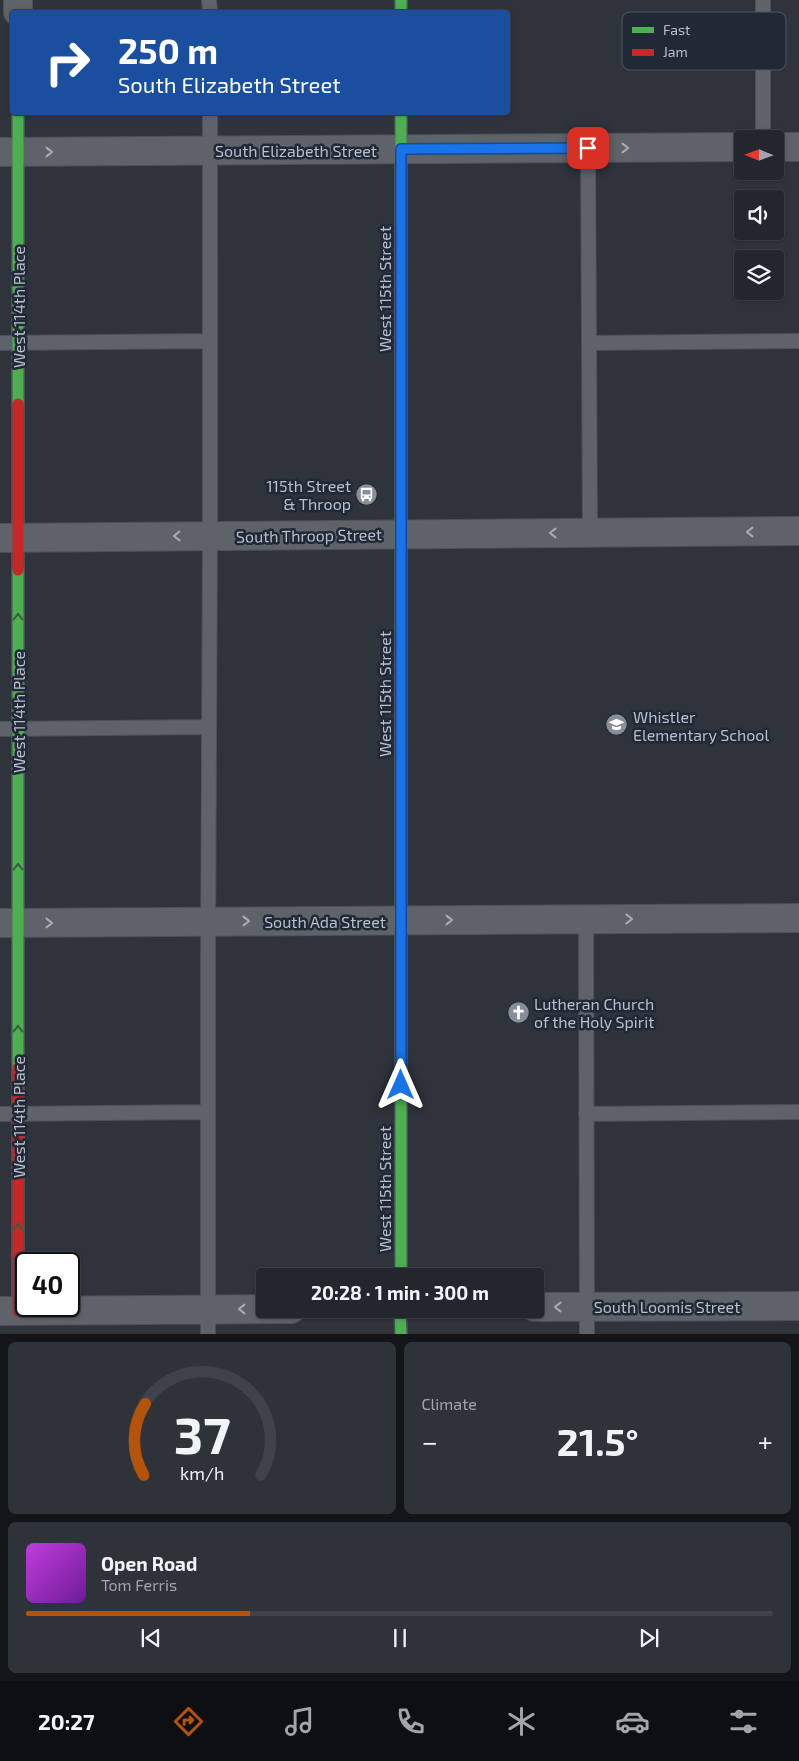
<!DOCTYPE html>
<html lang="en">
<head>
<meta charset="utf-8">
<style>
  :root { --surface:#22262d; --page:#2e3239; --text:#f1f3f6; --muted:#a2a5aa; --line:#3f4349; --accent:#b45309 }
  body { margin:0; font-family:"Exo 2",sans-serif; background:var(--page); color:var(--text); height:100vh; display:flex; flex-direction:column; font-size:19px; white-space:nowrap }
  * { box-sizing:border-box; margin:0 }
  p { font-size:16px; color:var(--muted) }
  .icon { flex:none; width:28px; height:28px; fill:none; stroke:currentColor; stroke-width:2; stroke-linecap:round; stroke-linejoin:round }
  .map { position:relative; height:1334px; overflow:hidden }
  .details { display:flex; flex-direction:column; gap:8px; padding:8px; background:#131519; flex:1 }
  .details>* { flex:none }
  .banner { position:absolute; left:10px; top:10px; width:500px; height:105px; border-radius:5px; box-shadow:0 1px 4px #0004,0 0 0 1px var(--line); background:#1a4fa0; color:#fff; overflow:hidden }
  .needle { width:32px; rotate:271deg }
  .fabs { position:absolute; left:734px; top:130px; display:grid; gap:10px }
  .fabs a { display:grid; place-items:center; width:50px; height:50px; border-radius:5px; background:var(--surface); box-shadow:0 1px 4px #0004,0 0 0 1px var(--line); font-size:25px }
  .speed { position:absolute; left:15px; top:1252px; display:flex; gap:10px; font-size:25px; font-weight:700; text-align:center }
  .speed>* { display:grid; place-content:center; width:65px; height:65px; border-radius:50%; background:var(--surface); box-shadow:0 1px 4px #0004,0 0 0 1px var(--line); line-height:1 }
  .speed .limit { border:2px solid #111; border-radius:8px; background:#fff; color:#111 }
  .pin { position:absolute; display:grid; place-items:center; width:42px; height:42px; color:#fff; margin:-21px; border-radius:10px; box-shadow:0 2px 8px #0006 }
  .me { position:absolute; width:55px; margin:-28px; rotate:0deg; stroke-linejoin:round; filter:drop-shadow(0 0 4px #0008) }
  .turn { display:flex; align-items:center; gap:18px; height:105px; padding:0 25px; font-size:22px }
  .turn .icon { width:65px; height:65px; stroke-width:2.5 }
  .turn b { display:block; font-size:35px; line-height:42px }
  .big { font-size:38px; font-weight:700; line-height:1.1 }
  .details .widget { flex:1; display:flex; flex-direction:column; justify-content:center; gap:8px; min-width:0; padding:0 18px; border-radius:8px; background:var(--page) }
  .details .dial { align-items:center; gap:0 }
  .dial svg { height:130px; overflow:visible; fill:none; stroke:var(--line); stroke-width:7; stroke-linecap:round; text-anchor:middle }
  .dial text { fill:var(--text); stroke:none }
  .song { display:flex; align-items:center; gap:15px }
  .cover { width:60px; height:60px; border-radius:8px; background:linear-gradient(135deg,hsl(290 70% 55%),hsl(280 70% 35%)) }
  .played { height:5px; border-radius:2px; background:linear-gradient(90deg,var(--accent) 30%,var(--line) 30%) }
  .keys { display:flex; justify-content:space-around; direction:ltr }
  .heat { display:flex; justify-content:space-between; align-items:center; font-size:28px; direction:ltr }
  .details .tiles { flex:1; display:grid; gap:8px; grid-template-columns:1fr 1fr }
  .widget:last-child { grid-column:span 2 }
  .trip { position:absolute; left:256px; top:1268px; width:288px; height:50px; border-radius:5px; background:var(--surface); box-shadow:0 1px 4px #0004,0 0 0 1px var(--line); font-weight:700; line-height:50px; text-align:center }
  .dock { display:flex; height:80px; justify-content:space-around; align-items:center; background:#0e0f12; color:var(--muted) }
  .dock .icon { width:35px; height:35px }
  .dock .selected { color:var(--accent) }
  .dock b { font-size:22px; color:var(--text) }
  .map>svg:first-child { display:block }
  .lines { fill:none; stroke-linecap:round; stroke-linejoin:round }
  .lane-casing { stroke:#4c5058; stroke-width:16 }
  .street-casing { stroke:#4c5058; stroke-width:30 }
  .fast-casing { stroke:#4c5058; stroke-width:14 }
  .jam-casing { stroke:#4c5058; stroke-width:14 }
  .lane { stroke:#5e6269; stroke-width:14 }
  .street { stroke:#5e6269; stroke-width:28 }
  .fast { stroke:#4caf50; stroke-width:11 }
  .jam { stroke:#c62828; stroke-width:11 }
  .oneway { stroke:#a7acb7 }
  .oneway2 { stroke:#325f41 }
  .route-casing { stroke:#114b97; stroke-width:12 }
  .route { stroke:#1a73e8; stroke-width:9 }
  .labels { text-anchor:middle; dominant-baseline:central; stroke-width:5; stroke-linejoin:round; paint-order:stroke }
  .street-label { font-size:16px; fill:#b9bfcb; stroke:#212937 }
  .poi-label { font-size:16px; fill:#b9bfcb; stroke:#212937; text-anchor:start }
  .key { fill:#212937; stroke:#4f5663; stroke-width:1 }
  .key-label { font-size:14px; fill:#b9bfcb }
</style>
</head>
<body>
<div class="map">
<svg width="799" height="1334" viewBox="0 0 799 1334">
  <rect width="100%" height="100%" fill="#2e333c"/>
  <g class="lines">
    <defs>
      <path id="lane" d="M209,0l1,12
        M763,0v139
        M588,148l2,385
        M0,343l210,-2
        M589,343l210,-2
        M0,729l209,-2
        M586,919l1,415
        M0,1114l208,-2
        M586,1114l213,-2
        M208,1334v-378l2,-420v-424"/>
      <path id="street" d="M18,0v12
        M775,147h24
        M0,152l742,-5
        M0,538l799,-7
        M0,923l799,-5
        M535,1307l264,-1
        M0,1311l291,-2"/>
      <path id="fast" d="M401,0v12
        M18,112v292
        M401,112v542
        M18,570v498
        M401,892v384
        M400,1309l1,25"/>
      <path id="jam" d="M18,404v166
        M401,654v238
        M18,1068v243"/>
    </defs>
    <use href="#lane" class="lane-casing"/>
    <use href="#street" class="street-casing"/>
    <use href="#fast" class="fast-casing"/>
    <use href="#jam" class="jam-casing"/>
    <use href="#lane" class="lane"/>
    <use href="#street" class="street"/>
    <use href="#fast" class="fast"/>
    <use href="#jam" class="jam"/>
  </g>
  <defs><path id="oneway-chevron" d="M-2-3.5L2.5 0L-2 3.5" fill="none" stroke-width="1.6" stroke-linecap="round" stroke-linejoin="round" transform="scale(1.25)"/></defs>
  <g class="oneway">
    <use href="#oneway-chevron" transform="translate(625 148)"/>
    <use href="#oneway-chevron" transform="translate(49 152)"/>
    <use href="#oneway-chevron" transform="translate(750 532) rotate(180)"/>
    <use href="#oneway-chevron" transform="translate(553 533) rotate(180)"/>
    <use href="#oneway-chevron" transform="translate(177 536) rotate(179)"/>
    <use href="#oneway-chevron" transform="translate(629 919)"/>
    <use href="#oneway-chevron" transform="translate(449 920)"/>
    <use href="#oneway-chevron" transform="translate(246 921)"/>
    <use href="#oneway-chevron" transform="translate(49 923)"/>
    <use href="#oneway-chevron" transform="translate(558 1307) rotate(180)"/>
    <use href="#oneway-chevron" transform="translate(242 1309) rotate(180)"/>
  </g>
  <g class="oneway2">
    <use href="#oneway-chevron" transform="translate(18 617) rotate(-90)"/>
    <use href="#oneway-chevron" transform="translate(18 867) rotate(-90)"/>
    <use href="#oneway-chevron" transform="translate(18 1029) rotate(-90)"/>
    <use href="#oneway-chevron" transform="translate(18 1227) rotate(-90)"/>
  </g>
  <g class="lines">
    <defs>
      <path id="route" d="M401,1085v-936l187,-1"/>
    </defs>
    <use href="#route" class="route-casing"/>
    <use href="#route" class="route"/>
  </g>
  <defs>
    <symbol id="bus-disc" viewBox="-11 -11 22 22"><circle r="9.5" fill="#888e99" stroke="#212937"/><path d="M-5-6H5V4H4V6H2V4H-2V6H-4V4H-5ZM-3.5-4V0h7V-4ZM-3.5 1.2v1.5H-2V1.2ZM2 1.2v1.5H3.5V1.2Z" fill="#fff"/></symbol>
    <symbol id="school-disc" viewBox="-11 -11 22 22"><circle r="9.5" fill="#888e99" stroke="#212937"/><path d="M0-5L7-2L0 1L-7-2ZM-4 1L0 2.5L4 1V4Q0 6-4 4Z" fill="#fff"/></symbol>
    <symbol id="church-disc" viewBox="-11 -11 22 22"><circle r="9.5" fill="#888e99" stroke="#212937"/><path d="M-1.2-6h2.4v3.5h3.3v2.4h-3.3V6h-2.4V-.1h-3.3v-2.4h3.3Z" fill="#fff"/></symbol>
  </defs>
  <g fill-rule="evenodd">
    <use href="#bus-disc" x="354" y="482" width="25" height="25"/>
    <use href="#school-disc" x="604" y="712" width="25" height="25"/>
    <use href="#church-disc" x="506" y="1000" width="25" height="25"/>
  </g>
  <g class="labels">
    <g class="street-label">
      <text x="296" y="150">South Elizabeth Street</text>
      <text transform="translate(384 289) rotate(-90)">West 115th Street</text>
      <text transform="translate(18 307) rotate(-90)">West 114th Place</text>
      <text transform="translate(309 535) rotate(-1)">South Throop Street</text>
      <text transform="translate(384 694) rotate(-90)">West 115th Street</text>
      <text transform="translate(18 712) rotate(-90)">West 114th Place</text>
      <text x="325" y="921">South Ada Street</text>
      <text transform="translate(18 1117) rotate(-90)">West 114th Place</text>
      <text transform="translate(384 1189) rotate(-90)">West 115th Street</text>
      <text x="667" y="1306">South Loomis Street</text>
    </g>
    <g class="poi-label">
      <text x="351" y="485" text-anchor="end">115th Street<tspan x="351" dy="18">&amp; Throop</tspan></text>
      <text x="633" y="716">Whistler<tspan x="633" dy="18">Elementary School</tspan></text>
      <text x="534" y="1003">Lutheran Church<tspan x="534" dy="18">of the Holy Spirit</tspan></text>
    </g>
  </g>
  <rect x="622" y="12" width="164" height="58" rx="8" class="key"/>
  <rect x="632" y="27" width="22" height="6" fill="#4caf50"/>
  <rect x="632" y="49" width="22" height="7" fill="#c62828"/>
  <g class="key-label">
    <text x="663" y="35">Fast</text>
    <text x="663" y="57">Jam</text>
  </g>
</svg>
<div class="fabs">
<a><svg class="needle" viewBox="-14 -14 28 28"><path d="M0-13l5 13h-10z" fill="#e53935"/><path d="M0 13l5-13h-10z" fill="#a2a5aa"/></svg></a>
<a><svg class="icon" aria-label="sound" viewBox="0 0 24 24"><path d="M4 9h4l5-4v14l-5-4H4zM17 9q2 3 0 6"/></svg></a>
<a><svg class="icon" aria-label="layers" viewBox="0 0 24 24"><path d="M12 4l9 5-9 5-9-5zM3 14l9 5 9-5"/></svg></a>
</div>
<div class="speed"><div class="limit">40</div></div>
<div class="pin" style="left:588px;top:148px;background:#d93025"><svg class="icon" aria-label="arrive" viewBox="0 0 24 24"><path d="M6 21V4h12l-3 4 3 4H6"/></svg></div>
<svg class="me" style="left:401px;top:1085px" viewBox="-20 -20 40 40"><path d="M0-17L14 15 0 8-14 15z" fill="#1a73e8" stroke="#fff" stroke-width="4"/></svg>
<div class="trip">20:28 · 1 min · 300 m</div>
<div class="banner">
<div class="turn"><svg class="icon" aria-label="right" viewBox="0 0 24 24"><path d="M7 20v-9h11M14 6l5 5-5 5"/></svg><div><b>250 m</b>South Elizabeth Street</div></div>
</div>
</div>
<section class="details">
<div class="tiles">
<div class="widget dial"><svg viewBox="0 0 100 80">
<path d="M14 69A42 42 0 1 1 86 69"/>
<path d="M14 69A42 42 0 0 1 15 25" stroke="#b45309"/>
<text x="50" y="56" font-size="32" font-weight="700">37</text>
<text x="50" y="72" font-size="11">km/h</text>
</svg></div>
<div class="widget"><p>Climate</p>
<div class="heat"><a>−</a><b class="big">21.5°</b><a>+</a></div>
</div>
<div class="widget">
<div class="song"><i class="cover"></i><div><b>Open Road</b><p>Tom Ferris</p></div></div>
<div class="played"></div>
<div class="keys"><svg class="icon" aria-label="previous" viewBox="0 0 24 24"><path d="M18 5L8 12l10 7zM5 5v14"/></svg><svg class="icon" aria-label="pause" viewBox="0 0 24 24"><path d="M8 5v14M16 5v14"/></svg><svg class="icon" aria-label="next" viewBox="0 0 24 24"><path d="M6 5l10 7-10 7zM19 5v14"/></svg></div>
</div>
</div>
</section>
<nav class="dock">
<b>20:27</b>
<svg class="icon selected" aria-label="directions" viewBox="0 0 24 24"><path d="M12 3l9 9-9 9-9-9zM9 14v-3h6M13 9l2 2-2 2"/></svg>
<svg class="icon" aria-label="music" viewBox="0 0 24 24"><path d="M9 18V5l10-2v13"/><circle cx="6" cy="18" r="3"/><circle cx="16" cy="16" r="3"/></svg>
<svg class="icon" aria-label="phone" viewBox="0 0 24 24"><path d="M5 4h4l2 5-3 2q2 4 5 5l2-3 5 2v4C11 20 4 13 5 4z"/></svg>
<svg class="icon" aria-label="climate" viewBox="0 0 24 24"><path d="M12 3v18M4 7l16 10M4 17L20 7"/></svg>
<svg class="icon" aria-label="car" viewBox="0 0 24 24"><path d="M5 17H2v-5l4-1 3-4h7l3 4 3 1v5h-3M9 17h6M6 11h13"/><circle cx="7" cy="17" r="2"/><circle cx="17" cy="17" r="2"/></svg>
<svg class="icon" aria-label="filters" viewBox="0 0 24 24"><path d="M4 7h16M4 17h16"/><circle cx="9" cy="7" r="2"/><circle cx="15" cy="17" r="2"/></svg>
</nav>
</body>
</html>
